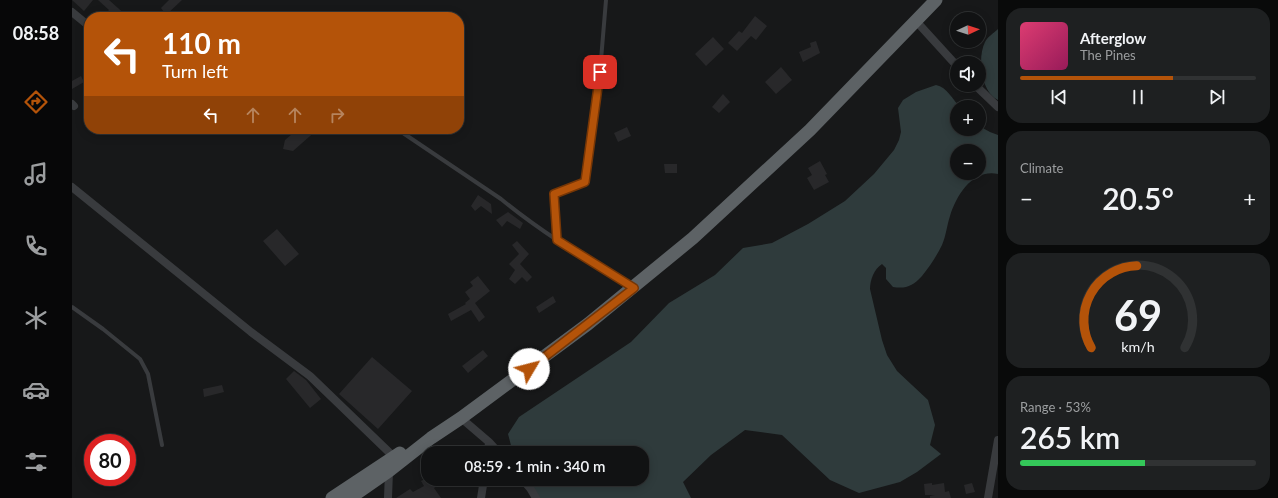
<!DOCTYPE html>
<html lang="en">
<head>
<meta charset="utf-8">
<style>
  :root { --surface:#111213; --page:#1e2021; --text:#f1f3f6; --muted:#9c9ea0; --line:#303233; --accent:#b45309 }
  body { margin:0; font-family:Lato,sans-serif; background:var(--page); color:var(--text); height:100vh; display:flex; flex-direction:column; font-size:15px; white-space:nowrap }
  * { box-sizing:border-box; margin:0 }
  p { font-size:13px; color:var(--muted) }
  .icon { flex:none; width:22px; height:22px; fill:none; stroke:currentColor; stroke-width:2; stroke-linecap:round; stroke-linejoin:round }
  .map { position:relative; flex:1; overflow:hidden }
  .sheet { display:flex; flex-direction:column; gap:8px; padding:8px; background:#090a0a; width:280px }
  .sheet>* { flex:none }
  .banner { position:absolute; left:12px; top:12px; width:380px; height:122px; border-radius:16px; box-shadow:0 2px 10px #0003,0 0 0 1px var(--line); background:#b45309; color:#fff; overflow:hidden }
  .needle { width:26px; rotate:86deg }
  .controls { position:absolute; left:878px; top:12px; display:grid; gap:8px }
  .controls a { display:grid; place-items:center; width:36px; height:36px; border-radius:50%; background:var(--surface); box-shadow:0 2px 10px #0003,0 0 0 1px var(--line); font-size:20px }
  .speed { position:absolute; left:12px; top:434px; display:flex; gap:8px; font-size:20px; font-weight:700; text-align:center }
  .speed>* { display:grid; place-content:center; width:52px; height:52px; border-radius:50%; background:var(--surface); box-shadow:0 2px 10px #0003,0 0 0 1px var(--line); line-height:1 }
  .speed .limit { border:6px solid #d22; background:#fff; color:#111 }
  .pin { position:absolute; display:grid; place-items:center; width:34px; height:34px; color:#fff; margin:-17px; border-radius:8px; box-shadow:0 2px 6px #0006 }
  .me { position:absolute; width:44px; margin:-22px; rotate:53deg; stroke-linejoin:round; filter:drop-shadow(0 0 3px #0008) }
  .turn { display:flex; align-items:center; gap:14px; height:84px; padding:0 12px; font-size:18px }
  .turn .icon { width:52px; height:52px; stroke-width:2.5 }
  .turn b { display:block; font-size:28px; line-height:34px }
  .lanes { display:flex; align-items:center; height:38px; padding:0 12px; background:#0003; justify-content:center; gap:20px; direction:ltr }
  .lanes .off { opacity:.35 }
  .big { font-size:30px; font-weight:600; line-height:1.1 }
  .sheet .tile { flex:1; display:flex; flex-direction:column; justify-content:center; gap:6px; min-width:0; padding:0 14px; border-radius:16px; background:var(--page) }
  .sheet .dial { align-items:center; gap:0 }
  .dial svg { height:104px; overflow:visible; fill:none; stroke:var(--line); stroke-width:7; stroke-linecap:round; text-anchor:middle }
  .dial text { fill:var(--text); stroke:none }
  .song { display:flex; align-items:center; gap:12px }
  .cover { width:48px; height:48px; border-radius:6px; background:linear-gradient(135deg,hsl(340 70% 55%),hsl(330 70% 35%)) }
  .played { height:4px; border-radius:2px; background:linear-gradient(90deg,var(--accent) 65%,var(--line) 65%) }
  .keys { display:flex; justify-content:space-around; direction:ltr }
  .heat { display:flex; justify-content:space-between; align-items:center; font-size:22px; direction:ltr }
  .charge { height:6px; border-radius:3px; background:linear-gradient(90deg,#34c759 53%,var(--line) 0) }
  .trip { position:absolute; left:349px; top:446px; width:228px; height:40px; border-radius:16px; background:var(--surface); box-shadow:0 2px 10px #0003,0 0 0 1px var(--line); font-weight:600; line-height:40px; text-align:center }
  main { display:flex; flex:1; min-height:0 }
  .tabs { display:flex; flex-direction:column; width:72px; justify-content:space-around; align-items:center; background:#070708; color:var(--muted) }
  .tabs .icon { width:28px; height:28px }
  .tabs .current { color:var(--accent) }
  .tabs b { font-size:18px; color:var(--text) }
  .map>svg:first-child { display:block }
  .water { fill:#2f3b3c; fill-rule:evenodd }
  .building { fill:#28282a }
  .lines { fill:none; stroke-linecap:round; stroke-linejoin:round }
  .service { stroke:#393b3e; stroke-width:4 }
  .minor { stroke:#393b3e; stroke-width:8 }
  .trunk { stroke:#5d6265; stroke-width:13 }
  .route-casing { stroke:#753606; stroke-width:10 }
  .route { stroke:#b45309; stroke-width:7 }
</style>
</head>
<body>
<main>
<nav class="tabs">
<b>08:58</b>
<svg class="icon current" aria-label="directions" viewBox="0 0 24 24"><path d="M12 3l9 9-9 9-9-9zM9 14v-3h6M13 9l2 2-2 2"/></svg>
<svg class="icon" aria-label="music" viewBox="0 0 24 24"><path d="M9 18V5l10-2v13"/><circle cx="6" cy="18" r="3"/><circle cx="16" cy="16" r="3"/></svg>
<svg class="icon" aria-label="phone" viewBox="0 0 24 24"><path d="M5 4h4l2 5-3 2q2 4 5 5l2-3 5 2v4C11 20 4 13 5 4z"/></svg>
<svg class="icon" aria-label="climate" viewBox="0 0 24 24"><path d="M12 3v18M4 7l16 10M4 17L20 7"/></svg>
<svg class="icon" aria-label="car" viewBox="0 0 24 24"><path d="M5 17H2v-5l4-1 3-4h7l3 4 3 1v5h-3M9 17h6M6 11h13"/><circle cx="7" cy="17" r="2"/><circle cx="17" cy="17" r="2"/></svg>
<svg class="icon" aria-label="filters" viewBox="0 0 24 24"><path d="M4 7h16M4 17h16"/><circle cx="9" cy="7" r="2"/><circle cx="15" cy="17" r="2"/></svg>
</nav>
<div class="map">
<svg width="926" height="498" viewBox="0 0 926 498">
  <rect width="100%" height="100%" fill="#171819"/>
  <path class="water" d="M926,29v71c-17,-8 -21,-42 -13,-58 2,-5 9,-9 13,-13z
    M864,85c11,2 17,15 24,22h-3v22h22v-3l11,6 8,3v39c-25,-5 -41,20 -48,42 -3,9 -4,20 -8,29 -6,12 -12,21 -20,31 -9,10 -16,13 -29,11l-7,-8v-11l-4,-4c-8,5 -12,16 -12,25l12,51 5,15 10,16 31,29 7,25 -5,20 11,9 -24,18 -17,10 -41,11 -29,-13 -48,-45 -37,-5 -34,25 -28,27 8,16h-154l-11,-19h116v-26h-129l-5,-19 11,-17 112,-75 38,-39 46,-28 28,-27 29,-5 36,-19 37,-23 29,-27 20,-24 5,-10 2,-8 -3,-24 5,-8 13,-8zM885,151h22v22h-22z"/>
  <path class="building" d="M0,0h21l-9,11z
    M26,0h11l19,17h-25l6,-7z
    M97,0h13l-16,15 -5,-7z
    M683,16l12,10 -11,14 -5,-4 -14,15 -9,-8 11,-12 3,2z
    M641,37l11,12 -18,17 -11,-12z
    M744,41l4,12 -17,9 -4,-10 12,-5 -1,-4z
    M709,67l11,13 -16,14 -11,-12z
    M9,76l3,6 -12,7v-8z
    M651,94l7,8 -11,11 -7,-6z
    M555,127l4,9 -13,6 -4,-9z
    M226,129h20l-25,22 -10,-2 2,-9z
    M748,161l7,13 -2,1 4,7 -15,8 -7,-12 5,-3 -4,-7z
    M592,164h13v9h-12z
    M406,195l13,9 1,10 -11,-8 -6,5 -4,-5z
    M436,212l15,11 -3,6 -13,-8 -5,6 -6,-7z
    M205,229l22,25 -14,12 -22,-25z
    M445,241l12,13 -9,10 12,13 -5,5 -5,-5 -7,7 -6,-5 6,-9 -6,-6 10,-10 -7,-9z
    M406,276l12,15 -15,12 10,14 -6,5 -8,-12 -20,11 -3,-7 18,-10 -1,-1 5,-4 -5,-7 8,-6 -3,-4z
    M481,296l3,6 -17,11 -3,-6z
    M411,350l5,6 -20,17 -6,-7z
    M300,357l40,34 -34,38 -39,-35z
    M222,371l12,9 15,19 -11,9 -24,-29z
    M150,385l2,7 -20,5 -1,-8z
    M353,479h7l5,7 -3,2 7,10h-45l14,-9 3,3 11,-6 -3,-5z
    M860,483v2l12,-2 1,9 4,-1 2,7h-21v-2l5,-1h-10l-1,-11z
    M900,483l3,9 -9,2 -2,-9z"/>
  <g class="lines">
    <path class="service" d="M325,129l104,70c40,33 85,60 129,87
      M485,240l-3,-46 31,-12 15,-110 6,-72
      M0,307l31,22 37,30 8,15 14,71"/>
    <path class="minor" d="M0,12l17,14
      M844,21l41,45
      M903,85l23,22
      M0,104l2,2
      M0,187l179,145 59,44 84,81
      M389,418l28,24 -1,11
      M417,442l10,11
      M450,479l8,9 6,10
      M316,498l1,-27
      M409,498l3,-19
      M916,498l10,-58"/>
    <path class="trunk" d="M260,498l68,-45
      M278,498l39,-27 42,-33 30,-20 127,-94 105,-86 117,-108 126,-130"/>
  </g>
  <g class="lines">
    <defs>
      <path id="route" d="M457,369l105,-81 -77,-48 -3,-46 31,-12 15,-110"/>
    </defs>
    <use href="#route" class="route-casing"/>
    <use href="#route" class="route"/>
  </g>
</svg>
<div class="controls">
<a><svg class="needle" viewBox="-14 -14 28 28"><path d="M0-13l5 13h-10z" fill="#e53935"/><path d="M0 13l5-13h-10z" fill="#9c9ea0"/></svg></a>
<a><svg class="icon" aria-label="sound" viewBox="0 0 24 24"><path d="M4 9h4l5-4v14l-5-4H4zM17 9q2 3 0 6"/></svg></a>
<a>+</a>
<a>−</a>
</div>
<div class="speed"><div class="limit">80</div></div>
<div class="pin" style="left:528px;top:72px;background:#d93025"><svg class="icon" aria-label="arrive" viewBox="0 0 24 24"><path d="M6 21V4h12l-3 4 3 4H6"/></svg></div>
<svg class="me" style="left:457px;top:369px" viewBox="-20 -20 40 40"><circle r="19" fill="#fff"/><path d="M0-13L10 11 0 6-10 11z" fill="#b45309"/></svg>
<div class="trip">08:59 · 1 min · 340 m</div>
<div class="banner">
<div class="turn"><svg class="icon" aria-label="left" viewBox="0 0 24 24"><path d="M17 20v-9H6M10 6l-5 5 5 5"/></svg><div><b>110 m</b>Turn left</div></div>
<div class="lanes"><svg class="icon" aria-label="left" viewBox="0 0 24 24"><path d="M17 20v-9H6M10 6l-5 5 5 5"/></svg><svg class="icon off" aria-label="ahead" viewBox="0 0 24 24"><path d="M12 20V5M6 11l6-6 6 6"/></svg><svg class="icon off" aria-label="ahead" viewBox="0 0 24 24"><path d="M12 20V5M6 11l6-6 6 6"/></svg><svg class="icon off" aria-label="right" viewBox="0 0 24 24"><path d="M7 20v-9h11M14 6l5 5-5 5"/></svg></div>
</div>
</div>
<section class="sheet">
<div class="tile">
<div class="song"><i class="cover"></i><div><b>Afterglow</b><p>The Pines</p></div></div>
<div class="played"></div>
<div class="keys"><svg class="icon" aria-label="previous" viewBox="0 0 24 24"><path d="M18 5L8 12l10 7zM5 5v14"/></svg><svg class="icon" aria-label="pause" viewBox="0 0 24 24"><path d="M8 5v14M16 5v14"/></svg><svg class="icon" aria-label="next" viewBox="0 0 24 24"><path d="M6 5l10 7-10 7zM19 5v14"/></svg></div>
</div>
<div class="tile"><p>Climate</p>
<div class="heat"><a>−</a><b class="big">20.5°</b><a>+</a></div>
</div>
<div class="tile dial"><svg viewBox="0 0 100 80">
<path d="M14 69A42 42 0 1 1 86 69"/>
<path d="M14 69A42 42 0 0 1 49 6" stroke="#b45309"/>
<text x="50" y="56" font-size="32" font-weight="700">69</text>
<text x="50" y="72" font-size="11">km/h</text>
</svg></div>
<div class="tile"><p>Range · 53%</p><b class="big">265 km</b><div class="charge"></div></div>
</section>
</main>
</body>
</html>
